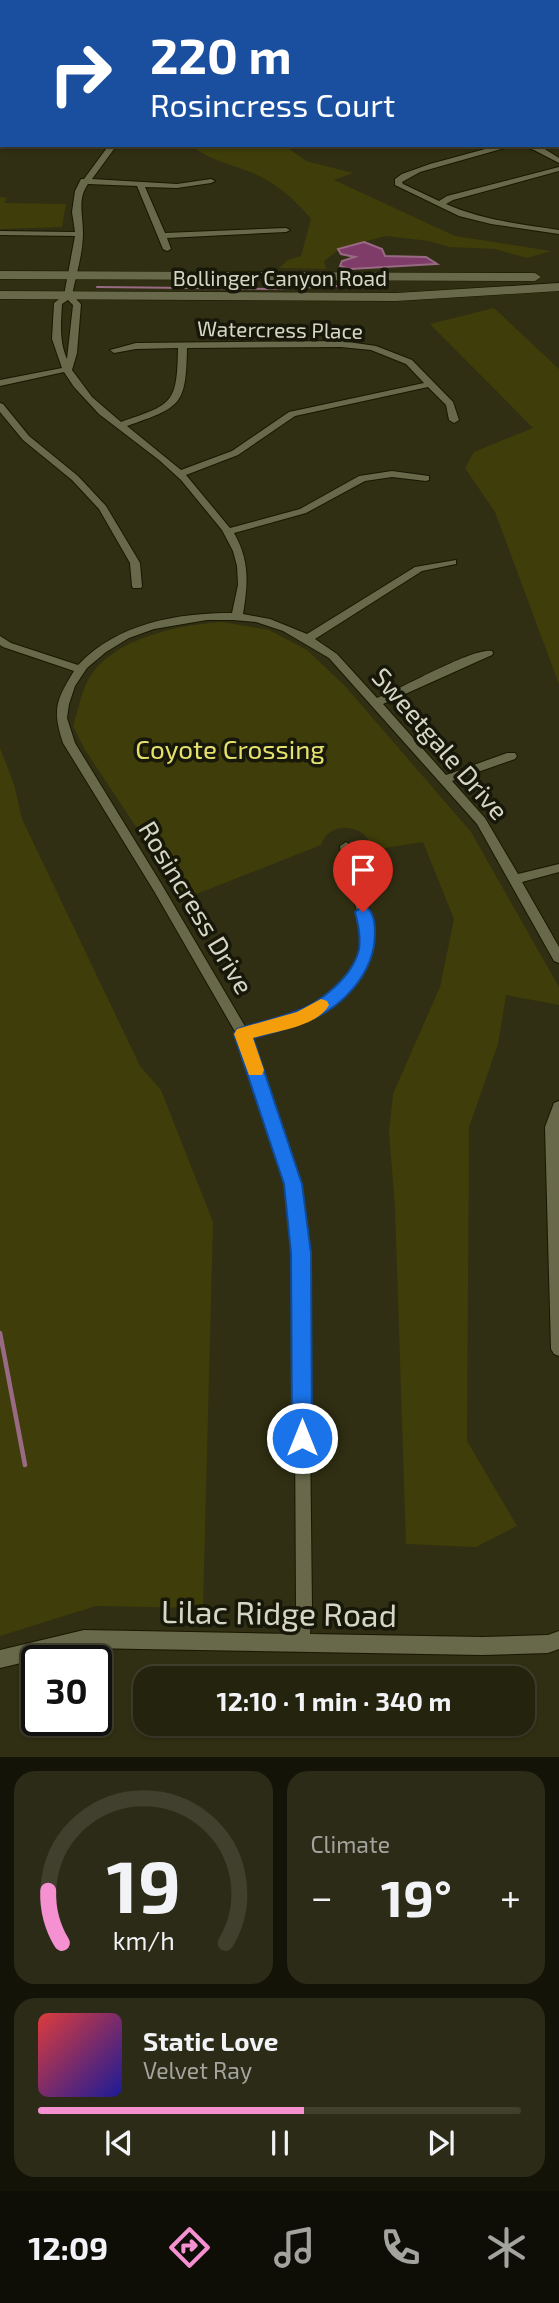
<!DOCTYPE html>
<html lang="en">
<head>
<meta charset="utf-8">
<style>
  :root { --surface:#24230e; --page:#2c2b17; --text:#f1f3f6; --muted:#a3a49e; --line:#41402e; --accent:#f590d1 }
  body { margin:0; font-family:"Exo 2",sans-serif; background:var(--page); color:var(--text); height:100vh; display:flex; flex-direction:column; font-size:26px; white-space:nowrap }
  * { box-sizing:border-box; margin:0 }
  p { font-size:23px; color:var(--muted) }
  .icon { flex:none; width:38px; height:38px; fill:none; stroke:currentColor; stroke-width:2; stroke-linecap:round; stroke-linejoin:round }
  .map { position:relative; height:1757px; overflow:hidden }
  .panel { display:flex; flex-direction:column; gap:14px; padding:14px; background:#141308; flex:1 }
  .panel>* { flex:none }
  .top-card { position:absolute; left:0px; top:0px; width:560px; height:147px; box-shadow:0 2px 5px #0004,0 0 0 2px var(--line); background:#1a4fa0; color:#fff; overflow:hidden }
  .speed { position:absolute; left:21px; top:1645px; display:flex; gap:14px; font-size:35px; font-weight:700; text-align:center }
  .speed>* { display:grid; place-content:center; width:91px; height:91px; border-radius:50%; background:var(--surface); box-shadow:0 2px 5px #0004,0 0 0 2px var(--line); line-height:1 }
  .speed .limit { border:4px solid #111; border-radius:10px; background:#fff; color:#111 }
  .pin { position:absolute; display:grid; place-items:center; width:60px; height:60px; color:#fff; margin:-72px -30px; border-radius:50% 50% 50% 0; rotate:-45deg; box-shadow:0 0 7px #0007 }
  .pin .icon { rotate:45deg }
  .me { position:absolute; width:77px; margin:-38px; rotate:0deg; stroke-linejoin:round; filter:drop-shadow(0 0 5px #0008) }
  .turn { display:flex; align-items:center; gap:24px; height:147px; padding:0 35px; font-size:32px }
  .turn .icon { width:91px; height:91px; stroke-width:2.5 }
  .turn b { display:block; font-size:49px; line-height:60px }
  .big { font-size:52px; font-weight:700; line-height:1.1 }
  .panel .tile { flex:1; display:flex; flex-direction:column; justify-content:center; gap:10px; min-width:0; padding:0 24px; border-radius:21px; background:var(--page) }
  .panel .dial { align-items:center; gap:0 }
  .dial svg { height:182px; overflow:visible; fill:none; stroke:var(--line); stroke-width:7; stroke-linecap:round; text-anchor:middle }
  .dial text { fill:var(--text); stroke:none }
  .song { display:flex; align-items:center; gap:21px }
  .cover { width:84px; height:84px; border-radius:10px; background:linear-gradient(135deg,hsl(0 70% 55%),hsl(240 70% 35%)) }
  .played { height:7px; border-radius:4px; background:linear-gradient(90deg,var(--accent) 55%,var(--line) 55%) }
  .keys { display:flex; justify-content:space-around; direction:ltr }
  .heat { display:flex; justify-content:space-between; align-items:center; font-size:38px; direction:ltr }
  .panel .tiles { flex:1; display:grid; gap:14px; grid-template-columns:1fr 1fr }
  .tile:last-child { grid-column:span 2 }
  .trip { position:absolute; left:133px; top:1666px; width:402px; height:70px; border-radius:21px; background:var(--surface); box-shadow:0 2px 5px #0004,0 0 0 2px var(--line); font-weight:700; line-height:70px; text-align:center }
  .tabs { display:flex; height:112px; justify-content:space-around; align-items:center; background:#0e0e06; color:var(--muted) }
  .tabs .icon { width:49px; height:49px }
  .tabs .on { color:var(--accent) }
  .tabs b { font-size:32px; color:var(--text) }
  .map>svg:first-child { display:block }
  .green { fill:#3f3d09 }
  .water { fill:#7f3c68; stroke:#996a84; stroke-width:2 }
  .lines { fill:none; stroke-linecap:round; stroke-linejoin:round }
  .stream-far1 { stroke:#996a84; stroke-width:2 }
  .stream { stroke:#996a84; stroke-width:4.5 }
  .street-casing { stroke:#181700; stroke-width:2 }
  .secondary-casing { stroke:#181700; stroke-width:1 }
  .street { fill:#68684a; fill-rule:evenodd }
  .secondary { fill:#68684a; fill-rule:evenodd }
  .route { fill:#1a73e8; stroke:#114b97; stroke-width:2 }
  .slow { fill:#f59e0b }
  .labels { text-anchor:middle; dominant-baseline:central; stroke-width:7; stroke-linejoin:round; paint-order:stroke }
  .far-street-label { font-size:21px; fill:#d6d6c5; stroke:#17170a }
  .street-label { font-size:26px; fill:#d6d6c5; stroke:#17170a }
  .park-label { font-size:26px; fill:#e5e16e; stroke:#17170a }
  .near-street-label { font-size:32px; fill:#d6d6c5; stroke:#17170a }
</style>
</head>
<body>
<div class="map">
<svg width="559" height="1757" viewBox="0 0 559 1757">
  <rect width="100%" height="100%" fill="#302f13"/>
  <path class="green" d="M191,145h93l22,16 47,12 -19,7 121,56 96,15 -24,7 -32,-9 -46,-2 -20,-6 -43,-5 -45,12 -17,13 2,8 -47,-1 9,-8 13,-4 10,-37c-14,-17 -30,-32 -50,-42 -23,-12 -49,-14 -70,-32z
    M0,197l7,1 -3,5 62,1 -4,23 -62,2z
    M494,308l65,61v315l-64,-172 -30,-44 9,-16 59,-24 -103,-104z
    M222,622l47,8 38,20 38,36 126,146 88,155v18l-53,-10 -8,49 -29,83 -2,314 50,85 -41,21 -70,-3 -11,-337 -6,-75 4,-38 47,-107 14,-68 -31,-77 -51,8c-3,-26 -43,-31 -51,-5l-137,54 -99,-149 -12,-24c5,-14 8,-33 15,-46 24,-42 90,-55 134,-58z
    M0,748l14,36 8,35 118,247 21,24 52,132 -10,386 -107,-2 -96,30z"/>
  <path class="water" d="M364,242l18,7 3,7 41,1 11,7 -87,5 -10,-3 2,-5 13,-4 -14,-3 -3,-5z"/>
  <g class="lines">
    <path class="stream-far1" d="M97,287l171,2 71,-3"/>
    <path class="stream" d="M0,1333l25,132"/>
    <defs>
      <path id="street" d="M218,0h7l1,2h-7z
        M372,0h7l2,2h-8z
        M418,0h21l-2,2h-22z
        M480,0l21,2h-19z
        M559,6v5h-1v-5z
        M558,20h1v4h-1z
        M0,128h2v7h-2z
        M558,129h1v4h-1z
        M109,145h8l-25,34 85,5 34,-5 4,2 -4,2 -34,5 -32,-1 20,46 121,-5 4,2 -4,2 -119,6 4,11 -4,2 -4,-2 -26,-63 -49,-2c-11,15 -5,31 -5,49 0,20 -7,43 -11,62l9,9 -4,49 -5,17 20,27 29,25c52,-18 56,-18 57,-74l-42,1 -22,4 -4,-3 26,-7 205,-2 35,5 36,14 41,42 6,18 -5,3 -5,-3 -3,-15 -18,-18 -133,29 -57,39 -52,20 44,53 70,-19 59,-33 33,-5 37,5v4l-3,1 -34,-4 -27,4 -59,32 -72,20c16,28 14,51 9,81l27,5 37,15 108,-67 41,-7v4l-34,7 -107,68 22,15 40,44c25,-9 94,-50 115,-47l1,2 -1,2 -109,49 63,71 61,-22h8l2,3 -2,3 -63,22 33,37 33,56 41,-10v8l-37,10 37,65v16l-5,-2 -77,-137 -148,-166 -46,-27 -27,-9 -23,-2h-26l-53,9 -25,9 -23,14 -19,16 -12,18 -6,18 -2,14 8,25 87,142 84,143c50,-13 122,-38 114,-103 -4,-27 -18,-51 -20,-79l6,-4 6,4c3,27 16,51 20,78 11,70 -68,100 -121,113l49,147 8,69 4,355 -2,26 172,3 66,-2 11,-4v18l-11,4 -66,2 -398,-7 -84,20v-18l84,-20 208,4 4,-26 -2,-355 -8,-69 -49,-149 -83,-144 -91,-148c-11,-33 -7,-43 11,-72l-71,-24 -3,-2v-9l11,7 67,22c40,-42 99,-52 154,-52l6,-28 -1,-19 -4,-15 -11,-21 -41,-50 -22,-20 -60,-46 -25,-27 -10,-15 -64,14v-6l62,-12 -10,-29 2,-36 10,-8 11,-59 -75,-1v-4l75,1 -3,-20 3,-21 6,-12h3zM68,300l5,5 -6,54c-8,-18 -6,-36 -5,-55zM341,347l30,3 35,14 18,19 -135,29 -57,39 -51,19 -54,-44c54,-19 59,-20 60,-78z
        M500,145h15l-95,27 -18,10 1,2 36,17 8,-5 112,-29v4l-106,29 -7,4c36,16 74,20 113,26v4l-68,-10 -32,-8 -64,-31v-6l7,-5 28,-10z
        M521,145l19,1 19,12v5l-25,-13z
        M0,403l3,1 26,32 49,40 28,30 34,57 2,23 -1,2h-8l-1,-2 -2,-23 -31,-54 -27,-29 -49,-40 -23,-28z
        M559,1101v255l-5,-2 -3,-5 -6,-222 9,-24z"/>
      <path id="secondary" d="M0,271l535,2 6,4 -6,4 -535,-2z
        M559,283v8l-163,10 -396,-2v-8l396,2z"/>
    </defs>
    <use href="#street" class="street-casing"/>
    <use href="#secondary" class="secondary-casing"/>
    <use href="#street" class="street"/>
    <use href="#secondary" class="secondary"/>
  </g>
  <path class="route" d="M363,906c11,3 12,17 12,27 0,40 -33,76 -70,89 -17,7 -35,11 -52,16l49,146 9,69 1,185 -3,7 -7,3 -7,-3 -3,-7 -1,-185 -7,-69 -50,-150 3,-5c19,-6 39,-10 57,-17 25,-8 59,-35 65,-63 2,-12 -1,-26 -4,-37z"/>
  <path class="slow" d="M321,999l6,2 2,4c-12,22 -54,26 -76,33l11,32 -2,5h-13l-15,-41 3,-5 60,-17z"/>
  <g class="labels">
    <g class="far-street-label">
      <text x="280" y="277">Bollinger Canyon Road</text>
      <text transform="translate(280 329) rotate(1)">Watercress Place</text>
    </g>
    <g class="street-label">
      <text transform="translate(441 743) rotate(49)">Sweetgale Drive</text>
      <text transform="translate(197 907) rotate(59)">Rosincress Drive</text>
    </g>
    <g class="park-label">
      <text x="230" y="748">Coyote Crossing</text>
    </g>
    <g class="near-street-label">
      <text transform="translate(279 1612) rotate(1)">Lilac Ridge Road</text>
    </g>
  </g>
</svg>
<div class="speed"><div class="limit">30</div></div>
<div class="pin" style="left:363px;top:912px;background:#d93025"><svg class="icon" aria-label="arrive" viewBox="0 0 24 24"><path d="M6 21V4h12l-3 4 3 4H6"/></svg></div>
<svg class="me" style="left:302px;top:1438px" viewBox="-20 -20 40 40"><circle r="17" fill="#1a73e8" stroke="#fff" stroke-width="3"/><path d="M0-11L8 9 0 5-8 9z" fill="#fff"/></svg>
<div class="trip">12:10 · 1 min · 340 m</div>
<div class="top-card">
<div class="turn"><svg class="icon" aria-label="right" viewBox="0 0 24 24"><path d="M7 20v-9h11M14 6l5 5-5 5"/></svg><div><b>220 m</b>Rosincress Court</div></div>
</div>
</div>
<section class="panel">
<div class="tiles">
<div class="tile dial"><svg viewBox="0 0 100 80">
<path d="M14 69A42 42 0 1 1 86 69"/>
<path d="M14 69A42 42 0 0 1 8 46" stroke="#f590d1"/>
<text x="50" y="56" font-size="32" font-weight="700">19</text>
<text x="50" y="72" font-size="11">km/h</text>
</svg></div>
<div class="tile"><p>Climate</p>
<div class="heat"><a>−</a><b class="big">19°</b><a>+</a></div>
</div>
<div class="tile">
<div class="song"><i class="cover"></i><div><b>Static Love</b><p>Velvet Ray</p></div></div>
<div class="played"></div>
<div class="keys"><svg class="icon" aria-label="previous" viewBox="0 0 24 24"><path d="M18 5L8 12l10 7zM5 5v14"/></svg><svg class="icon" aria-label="pause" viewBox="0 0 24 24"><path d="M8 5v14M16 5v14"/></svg><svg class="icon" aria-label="next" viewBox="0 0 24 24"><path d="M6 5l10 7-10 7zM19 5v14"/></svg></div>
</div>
</div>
</section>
<nav class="tabs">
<b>12:09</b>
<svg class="icon on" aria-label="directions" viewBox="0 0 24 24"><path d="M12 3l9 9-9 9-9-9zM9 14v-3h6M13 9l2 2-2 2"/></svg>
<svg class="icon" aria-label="music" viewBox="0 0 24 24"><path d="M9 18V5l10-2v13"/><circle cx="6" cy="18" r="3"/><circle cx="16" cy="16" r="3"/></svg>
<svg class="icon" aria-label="phone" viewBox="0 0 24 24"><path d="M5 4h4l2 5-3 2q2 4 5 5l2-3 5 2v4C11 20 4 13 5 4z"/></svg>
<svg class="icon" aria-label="climate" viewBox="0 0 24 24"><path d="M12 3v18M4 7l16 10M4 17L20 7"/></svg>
</nav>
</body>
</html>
